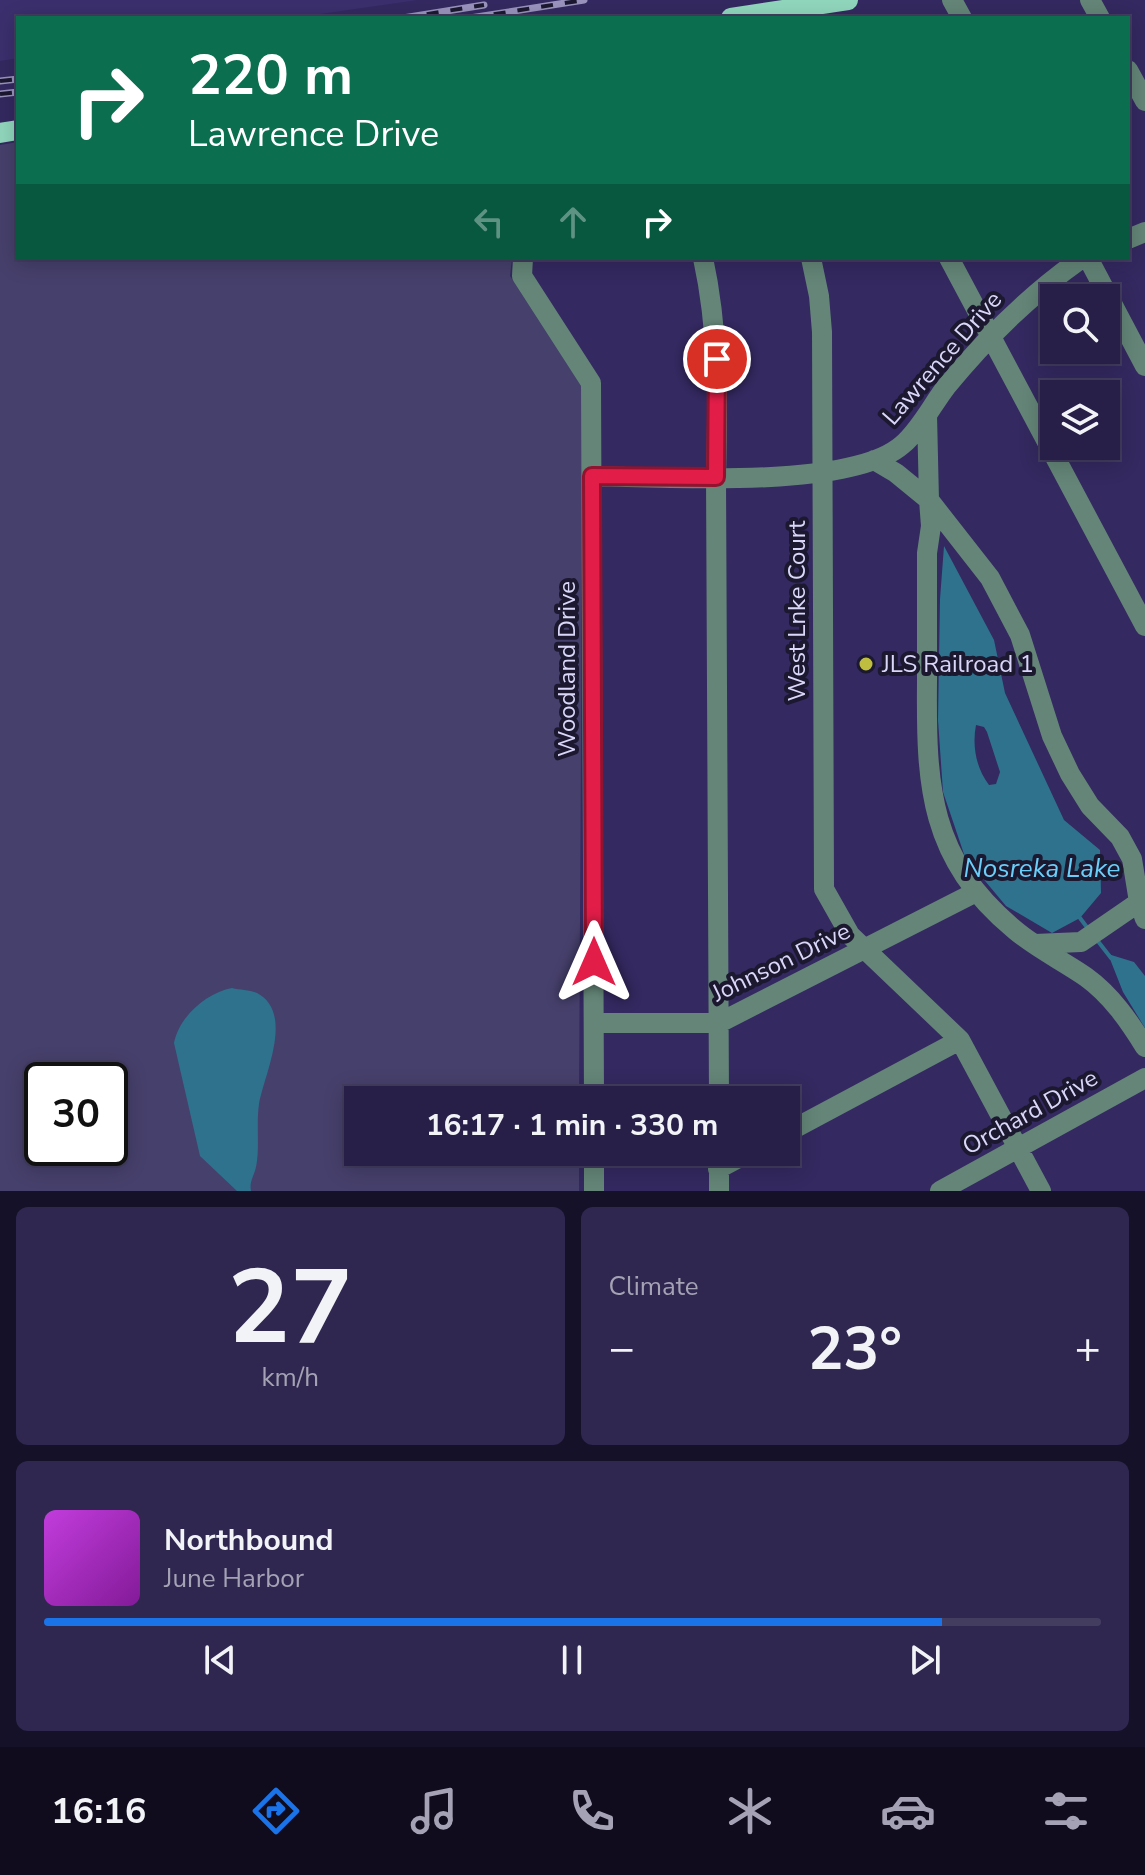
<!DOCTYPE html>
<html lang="en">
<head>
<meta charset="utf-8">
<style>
  :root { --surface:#271f48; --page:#2f274f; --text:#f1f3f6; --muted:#a4a2b4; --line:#433d60; --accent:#1a73e8 }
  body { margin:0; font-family:"Nunito Sans",sans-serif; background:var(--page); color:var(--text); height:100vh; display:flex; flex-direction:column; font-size:30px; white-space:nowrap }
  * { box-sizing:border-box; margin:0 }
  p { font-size:26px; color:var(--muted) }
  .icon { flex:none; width:44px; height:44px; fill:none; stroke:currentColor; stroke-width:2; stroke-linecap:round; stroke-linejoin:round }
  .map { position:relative; height:1191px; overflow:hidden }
  .panel { display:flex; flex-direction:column; gap:16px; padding:16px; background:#151128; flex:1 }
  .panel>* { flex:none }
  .top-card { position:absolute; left:16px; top:16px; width:1114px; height:244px; border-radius:0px; box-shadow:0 4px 20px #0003,0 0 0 2px var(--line); background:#0b6e4f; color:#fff; overflow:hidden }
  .controls { position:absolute; left:1040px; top:284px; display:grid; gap:16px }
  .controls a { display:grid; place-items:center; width:80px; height:80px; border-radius:0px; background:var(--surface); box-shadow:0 4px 20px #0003,0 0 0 2px var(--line); font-size:40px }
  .speed { position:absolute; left:24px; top:1062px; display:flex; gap:16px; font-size:40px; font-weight:700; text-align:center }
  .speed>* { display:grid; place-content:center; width:104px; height:104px; border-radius:50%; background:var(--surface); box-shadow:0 4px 20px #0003,0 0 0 2px var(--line); line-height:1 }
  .speed .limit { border:4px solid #111; border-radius:12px; background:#fff; color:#111 }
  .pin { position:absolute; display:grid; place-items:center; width:68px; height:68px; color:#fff; margin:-34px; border:4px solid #fff; border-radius:50%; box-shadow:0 2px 8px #0007 }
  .me { position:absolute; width:88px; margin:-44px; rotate:0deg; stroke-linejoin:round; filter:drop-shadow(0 0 6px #0008) }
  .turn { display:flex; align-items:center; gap:28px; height:168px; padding:0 40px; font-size:36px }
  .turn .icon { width:104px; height:104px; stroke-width:2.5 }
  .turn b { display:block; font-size:56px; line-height:68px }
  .lanes { display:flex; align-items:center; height:76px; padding:0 40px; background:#0003; justify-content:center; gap:40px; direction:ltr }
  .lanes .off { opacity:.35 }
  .big { font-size:60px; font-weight:700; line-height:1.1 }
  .panel .tile { flex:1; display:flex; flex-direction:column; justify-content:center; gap:12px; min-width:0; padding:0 28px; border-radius:12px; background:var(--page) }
  .panel .dial { align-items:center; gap:0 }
  .dial b { font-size:104px; line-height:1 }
  .song { display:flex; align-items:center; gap:24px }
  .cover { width:96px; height:96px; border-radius:12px; background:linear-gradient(135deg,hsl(290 70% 55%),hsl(290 70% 35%)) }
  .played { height:8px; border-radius:4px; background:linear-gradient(90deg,var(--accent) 85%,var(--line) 85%) }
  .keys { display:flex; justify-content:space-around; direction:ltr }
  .heat { display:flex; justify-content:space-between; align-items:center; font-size:44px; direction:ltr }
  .panel .tiles { flex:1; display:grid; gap:16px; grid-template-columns:1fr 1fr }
  .tile:last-child { grid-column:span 2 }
  .trip { position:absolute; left:344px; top:1086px; width:456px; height:80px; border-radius:0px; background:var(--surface); box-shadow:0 4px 20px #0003,0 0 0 2px var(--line); font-weight:700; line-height:80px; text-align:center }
  .tabs { display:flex; height:128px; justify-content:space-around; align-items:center; background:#100c1d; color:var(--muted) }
  .tabs .icon { width:56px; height:56px }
  .tabs .current { color:var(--accent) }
  .tabs b { font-size:36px; color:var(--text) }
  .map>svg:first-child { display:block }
  .built { fill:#3b2f6d }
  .green { fill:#46406c; fill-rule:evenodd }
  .water { fill:#2e728e; fill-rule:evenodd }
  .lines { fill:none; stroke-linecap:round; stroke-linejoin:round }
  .stream { stroke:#2e728e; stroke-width:4 }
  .minor { stroke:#648578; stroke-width:20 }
  .major { stroke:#90d6bc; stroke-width:20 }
  .rail-casing { stroke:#9993bd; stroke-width:7 }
  .rail { stroke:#1b1830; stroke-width:4; stroke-dasharray:12; stroke-linecap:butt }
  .route-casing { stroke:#92132f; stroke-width:20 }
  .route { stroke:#e11d48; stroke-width:14 }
  .poi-dot { fill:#bfbe41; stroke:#1b1830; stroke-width:3 }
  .labels { text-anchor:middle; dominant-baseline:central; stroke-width:8; stroke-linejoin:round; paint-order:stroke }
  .street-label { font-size:24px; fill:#d9d6f8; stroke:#1b1830 }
  .poi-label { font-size:24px; fill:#d9d6f8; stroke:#1b1830; text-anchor:start }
  .water-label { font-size:26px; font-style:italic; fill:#6bcef9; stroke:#1b1830 }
</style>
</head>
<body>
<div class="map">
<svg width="1145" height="1191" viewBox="0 0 1145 1191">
  <rect width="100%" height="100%" fill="#342960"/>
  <path class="built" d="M0,0h418l-126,18h-274v40l-18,3z"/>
  <path class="green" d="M18,142v116h494l-2,18 73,113 -4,711h-221v52h221v39h-579v-1046zM42,1080h68v68h-68z"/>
  <path class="water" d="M944,546l50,94 11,53 59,127 36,30 1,43 -21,25 -28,15 -46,-27 -41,-49 -22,-65 -5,-72 2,-121zM976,725l8,2 3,5 13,40 -4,12 -7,1c-13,-17 -17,-39 -13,-60z
    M1108,954l26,8 11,14v52l-22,-36z
    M232,988c8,2 18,2 25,5 38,20 7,82 2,111 -3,21 1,44 -3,63 -2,9 -7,15 -5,24h-14l-37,-35 -26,-113c5,-26 32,-50 58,-55z"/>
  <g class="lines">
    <path class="stream" d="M1077,914l12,16
      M1097,940l14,18"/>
    <path class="minor" d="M952,0l10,18
      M1090,0l10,18
      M1128,70l17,31
      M1128,239l17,-7
      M523,258l-1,18 69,107 3,717
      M703,258c16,73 15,145 13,219l3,623
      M811,258l8,38 3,36 2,557 26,46 110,105 81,151
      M949,258l196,368
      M1088,258l57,108
      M874,460l22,13 33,27 -2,-85
      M592,476c71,1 258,14 310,-31 18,-15 30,-40 44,-58 40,-49 85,-93 136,-129
      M929,500l2,26 -4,27c0,43 0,86 0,129 -1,104 2,177 88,248 21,18 48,31 71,47 25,18 43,44 59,70
      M929,500l61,78 30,57 32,101 18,38 20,32 30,31 12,22 7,43 6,17
      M1035,944l46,-2 64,-44
      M594,1023h125l257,-131
      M786,1133l174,-93
      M594,1152v39
      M719,1152v39
      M718,1169l32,-17
      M940,1191l205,-113"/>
    <path class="major" d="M731,18l117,-18
      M0,133l18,-3"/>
    <defs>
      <path id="rail" d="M403,18l81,-13
        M470,18l114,-18
        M0,81l18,-2
        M0,94l18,-2"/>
    </defs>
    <use href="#rail" class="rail-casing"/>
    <use href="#rail" class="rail"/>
  </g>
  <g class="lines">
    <defs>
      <path id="route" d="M594,962l-2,-486 124,1 1,-118"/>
    </defs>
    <use href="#route" class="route-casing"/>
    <use href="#route" class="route"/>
  </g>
  <circle class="poi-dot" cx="866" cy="664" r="8"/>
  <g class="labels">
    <g class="street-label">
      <text transform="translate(942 358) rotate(-49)">Lawrence Drive</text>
      <text transform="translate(797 611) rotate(-90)">West Lnke Court</text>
      <text transform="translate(567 669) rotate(-90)">Woodland Drive</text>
      <text transform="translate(781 962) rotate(-26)">Johnson Drive</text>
      <text transform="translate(1030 1112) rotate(-29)">Orchard Drive</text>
    </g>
    <g class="poi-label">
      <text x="882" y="664">JLS Railroad 1</text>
    </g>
    <g class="water-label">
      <text x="1042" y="868">Nosreka Lake</text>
    </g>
  </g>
</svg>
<div class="controls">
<a><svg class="icon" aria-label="search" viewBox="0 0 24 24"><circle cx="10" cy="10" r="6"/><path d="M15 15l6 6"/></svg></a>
<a><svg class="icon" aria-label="layers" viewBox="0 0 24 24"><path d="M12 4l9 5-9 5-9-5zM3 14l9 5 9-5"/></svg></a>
</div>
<div class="speed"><div class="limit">30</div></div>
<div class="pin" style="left:717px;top:359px;background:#d93025"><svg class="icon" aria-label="arrive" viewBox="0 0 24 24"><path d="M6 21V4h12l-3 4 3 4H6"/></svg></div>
<svg class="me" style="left:594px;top:962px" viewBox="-20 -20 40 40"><path d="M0-17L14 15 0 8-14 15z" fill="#e11d48" stroke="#fff" stroke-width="4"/></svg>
<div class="trip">16:17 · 1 min · 330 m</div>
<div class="top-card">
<div class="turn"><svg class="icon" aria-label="right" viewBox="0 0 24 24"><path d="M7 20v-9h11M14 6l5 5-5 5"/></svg><div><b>220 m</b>Lawrence Drive</div></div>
<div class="lanes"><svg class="icon off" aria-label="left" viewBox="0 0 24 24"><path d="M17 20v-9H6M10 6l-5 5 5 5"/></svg><svg class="icon off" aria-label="ahead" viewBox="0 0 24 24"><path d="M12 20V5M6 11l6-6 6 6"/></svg><svg class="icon" aria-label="right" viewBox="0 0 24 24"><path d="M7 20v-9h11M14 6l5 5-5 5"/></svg></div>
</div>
</div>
<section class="panel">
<div class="tiles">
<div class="tile dial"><b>27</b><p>km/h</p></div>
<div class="tile"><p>Climate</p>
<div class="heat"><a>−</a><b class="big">23°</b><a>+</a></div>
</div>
<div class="tile">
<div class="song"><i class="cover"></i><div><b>Northbound</b><p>June Harbor</p></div></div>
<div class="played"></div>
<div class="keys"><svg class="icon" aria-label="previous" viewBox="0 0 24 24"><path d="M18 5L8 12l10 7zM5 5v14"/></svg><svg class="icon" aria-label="pause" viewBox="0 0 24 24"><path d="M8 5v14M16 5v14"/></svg><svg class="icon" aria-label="next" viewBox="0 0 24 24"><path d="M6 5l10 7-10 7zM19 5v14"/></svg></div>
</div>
</div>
</section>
<nav class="tabs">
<b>16:16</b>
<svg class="icon current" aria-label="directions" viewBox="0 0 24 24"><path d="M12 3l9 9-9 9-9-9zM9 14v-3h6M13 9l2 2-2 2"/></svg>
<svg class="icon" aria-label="music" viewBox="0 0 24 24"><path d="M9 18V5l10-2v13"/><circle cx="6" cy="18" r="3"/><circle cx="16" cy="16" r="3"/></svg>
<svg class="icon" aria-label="phone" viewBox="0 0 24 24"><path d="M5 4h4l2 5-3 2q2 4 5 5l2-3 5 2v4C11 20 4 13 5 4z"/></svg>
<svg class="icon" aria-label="climate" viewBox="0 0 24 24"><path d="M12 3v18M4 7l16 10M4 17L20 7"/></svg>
<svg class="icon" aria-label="car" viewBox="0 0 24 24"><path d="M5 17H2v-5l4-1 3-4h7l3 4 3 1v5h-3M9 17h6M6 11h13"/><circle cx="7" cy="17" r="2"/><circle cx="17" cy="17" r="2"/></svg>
<svg class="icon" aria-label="filters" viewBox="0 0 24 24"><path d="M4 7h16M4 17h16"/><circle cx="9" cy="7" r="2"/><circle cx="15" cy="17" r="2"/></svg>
</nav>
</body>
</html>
